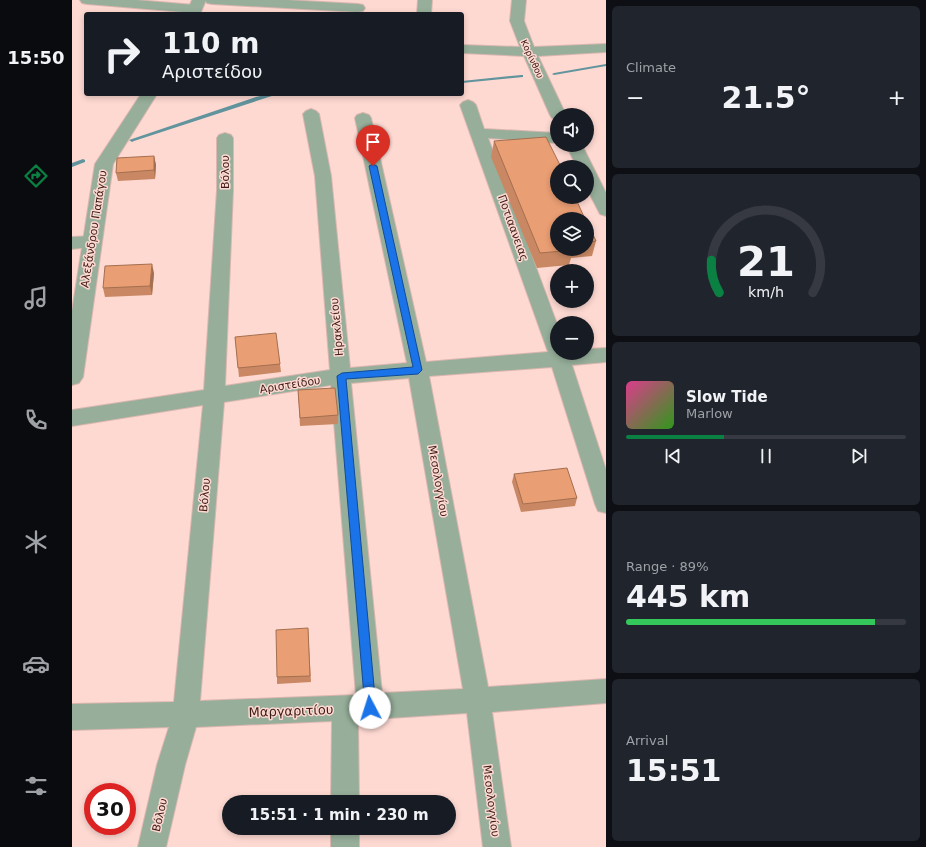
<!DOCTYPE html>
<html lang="en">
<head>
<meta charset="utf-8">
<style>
  :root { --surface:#171b24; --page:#20242c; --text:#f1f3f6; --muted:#9ea1a6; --line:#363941; --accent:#0b8043 }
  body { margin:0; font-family:"DejaVu Sans",sans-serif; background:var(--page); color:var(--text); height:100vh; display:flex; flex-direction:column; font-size:15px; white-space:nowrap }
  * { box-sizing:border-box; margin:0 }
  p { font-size:13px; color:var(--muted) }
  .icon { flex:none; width:22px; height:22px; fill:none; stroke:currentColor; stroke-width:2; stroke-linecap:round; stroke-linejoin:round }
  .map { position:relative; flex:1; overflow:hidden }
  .side { display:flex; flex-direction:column; gap:6px; padding:6px; background:#0d0f14; width:320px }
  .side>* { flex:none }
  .top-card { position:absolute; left:12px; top:12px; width:380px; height:84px; border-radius:4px; box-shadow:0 2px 6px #0003; background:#171b24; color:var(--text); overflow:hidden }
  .tools { position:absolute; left:478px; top:108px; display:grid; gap:8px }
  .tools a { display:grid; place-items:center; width:44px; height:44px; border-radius:50%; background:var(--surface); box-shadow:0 2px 6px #0003; font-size:20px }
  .speed { position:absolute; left:12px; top:783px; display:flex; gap:8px; font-size:20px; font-weight:700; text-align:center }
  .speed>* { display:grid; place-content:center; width:52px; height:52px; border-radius:50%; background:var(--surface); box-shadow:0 2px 6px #0003; line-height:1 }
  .speed .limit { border:6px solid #d22; background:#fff; color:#111 }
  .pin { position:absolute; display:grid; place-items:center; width:34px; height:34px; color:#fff; margin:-41px -17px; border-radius:50% 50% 50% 0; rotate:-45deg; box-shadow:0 0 4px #0007 }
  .pin .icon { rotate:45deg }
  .me { position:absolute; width:44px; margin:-22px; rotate:355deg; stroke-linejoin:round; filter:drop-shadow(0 0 3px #0008) }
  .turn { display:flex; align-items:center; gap:14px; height:84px; padding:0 12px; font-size:18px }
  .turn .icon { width:52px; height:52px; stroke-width:2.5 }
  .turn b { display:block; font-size:28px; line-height:34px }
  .big { font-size:30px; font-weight:800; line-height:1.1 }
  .side .widget { flex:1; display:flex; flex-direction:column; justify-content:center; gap:6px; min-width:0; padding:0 14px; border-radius:6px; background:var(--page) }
  .side .dial { align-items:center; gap:0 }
  .dial svg { height:104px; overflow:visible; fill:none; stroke:var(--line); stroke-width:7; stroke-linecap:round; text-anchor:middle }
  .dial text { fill:var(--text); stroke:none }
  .song { display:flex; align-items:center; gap:12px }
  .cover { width:48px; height:48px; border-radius:6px; background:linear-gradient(135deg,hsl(330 70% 55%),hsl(110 70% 35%)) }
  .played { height:4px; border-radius:2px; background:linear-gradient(90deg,var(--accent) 35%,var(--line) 35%) }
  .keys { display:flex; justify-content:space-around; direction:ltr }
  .heat { display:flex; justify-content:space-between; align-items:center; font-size:22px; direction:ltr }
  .charge { height:6px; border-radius:3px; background:linear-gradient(90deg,#34c759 89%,var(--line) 0) }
  .trip { position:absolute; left:150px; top:795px; width:234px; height:40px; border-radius:20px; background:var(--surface); box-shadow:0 2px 6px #0003; font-weight:800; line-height:40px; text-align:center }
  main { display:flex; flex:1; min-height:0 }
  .tabs { display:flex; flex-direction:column; width:72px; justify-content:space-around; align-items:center; background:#090b0e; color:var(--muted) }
  .tabs .icon { width:28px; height:28px }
  .tabs .active { color:var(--accent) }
  .tabs b { font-size:18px; color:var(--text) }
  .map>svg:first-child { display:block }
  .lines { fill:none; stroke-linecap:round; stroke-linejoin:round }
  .stream { fill:#61949d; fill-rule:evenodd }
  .minor-casing { stroke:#dbb7b0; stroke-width:2 }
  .tertiary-casing { stroke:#dbb7b0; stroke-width:2 }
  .minor { fill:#96ae9a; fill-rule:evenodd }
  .tertiary { fill:#96ae9a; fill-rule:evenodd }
  .wall { fill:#c98863 }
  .shaded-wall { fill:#a46f50 }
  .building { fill:#ea9e73; stroke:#a46f50 }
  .route { fill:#1a73e8; stroke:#114b97 }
  .labels { text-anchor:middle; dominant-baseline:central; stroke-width:3; stroke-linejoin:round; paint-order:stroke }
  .far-street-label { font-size:9px; fill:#3d1c17; stroke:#fed9d2 }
  .street-label { font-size:11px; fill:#3d1c17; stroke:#fed9d2 }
  .near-street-label { font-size:13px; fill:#3d1c17; stroke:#fed9d2 }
</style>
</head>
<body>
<main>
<nav class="tabs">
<b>15:50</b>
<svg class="icon active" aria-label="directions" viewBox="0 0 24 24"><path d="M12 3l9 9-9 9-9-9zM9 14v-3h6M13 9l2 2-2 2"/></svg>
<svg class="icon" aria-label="music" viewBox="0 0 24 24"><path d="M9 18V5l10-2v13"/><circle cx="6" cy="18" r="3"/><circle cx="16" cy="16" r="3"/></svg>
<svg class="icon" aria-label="phone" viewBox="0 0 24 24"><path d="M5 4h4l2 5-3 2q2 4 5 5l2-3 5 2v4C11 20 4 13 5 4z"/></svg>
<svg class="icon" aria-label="climate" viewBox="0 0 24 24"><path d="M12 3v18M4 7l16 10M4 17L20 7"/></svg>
<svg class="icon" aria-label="car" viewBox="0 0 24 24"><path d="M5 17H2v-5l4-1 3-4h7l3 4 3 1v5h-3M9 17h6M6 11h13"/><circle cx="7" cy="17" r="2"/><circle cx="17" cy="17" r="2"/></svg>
<svg class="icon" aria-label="filters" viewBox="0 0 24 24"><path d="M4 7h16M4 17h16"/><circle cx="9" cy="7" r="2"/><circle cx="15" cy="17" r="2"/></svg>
</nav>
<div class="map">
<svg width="534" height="847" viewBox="0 0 534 847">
  <rect width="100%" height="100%" fill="#fed9d2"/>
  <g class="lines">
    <path class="stream" d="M534,64v2l-52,9 -2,-1 2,-1z
      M449,75h2v2l-61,6v-2z
      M197,94h9l-144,47 -2,1 -3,-2 127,-43z
      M11,159l2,1v2l-13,5v-4z"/>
    <defs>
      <path id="minor" d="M8,0h56l59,5 5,1 2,3 -2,3 -5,1 -108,-9 -5,-1z
        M133,0h82l71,4 5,1 2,3 -2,3 -5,1 -146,-8 -5,-1z
        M346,0h14l-1,14h-14z
        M440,0h14l-2,21 10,26 72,-3v8l-68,4 28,59h-9v4l-5,-1 -2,-3 -26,-59 -62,-3v-8l58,2 -10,-26z
        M396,100l5,2 3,3 8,24 73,4v10l-69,-5 69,186v29h30v-4l19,-1v14l-34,3 34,105v43l-8,-2 -3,-7 -43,-137 -123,9 59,311 118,-8v24l-114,9 19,135h-28l-16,-134 -93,6 -4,2 -12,-1 1,82h-28l1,-81 -136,6 -11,38 -19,82h-28l19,-82 12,-38 -97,3v-26l102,-2 29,-297 -131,21v-16l132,-20 13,-200v-52l2,-3 6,-2 6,2 2,3v52l-8,196 105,-16 -15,-194 -12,-62 3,-3 5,-2 5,2 3,3 12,62 19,192 57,-5 -52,-245 2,-3 6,-2 6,2 2,3 55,244 122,-10 -88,-247 3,-3zM337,378l54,311 -81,4 -31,-310zM259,385l25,310 -156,6 24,-299z
        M494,145h16l24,48v23l-6,-2 -13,-25v-22h-10z
        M21,236l6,2 3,4 -3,4 -27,3v-12z
        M259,828h28v19h-28z"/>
      <path id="tertiary" d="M120,0h14l-6,14h-14z
        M69,94h16l-44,70 -30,213 -4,6 -7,2v-74l23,-147z"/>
    </defs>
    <use href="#minor" class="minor-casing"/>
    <use href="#tertiary" class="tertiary-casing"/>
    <use href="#minor" class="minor"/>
    <use href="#tertiary" class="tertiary"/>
  </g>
  <path class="wall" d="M422,141l63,108h30v-27l9,19 -4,15 -21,2 -2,7 -32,3 -46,-111z
    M82,156l2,9 -1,14 -37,2 -2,-8z
    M82,273l-2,22 -47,2 -2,-9z
    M163,337l45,27 1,8 -42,5z
    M226,390l40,25v9l-38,2z
    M442,474l63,24 -2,8 -54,6 -9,-30z
    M236,628l3,54 -34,2v-7z"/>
  <path class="shaded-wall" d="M82,156l2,9 -1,14 -1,-9z
    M80,264l2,9 -2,22 -2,-9z"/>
  <path class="building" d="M474,137l15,30h-4v30h18l10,22h-28v30h16v1l-33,3 -46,-112z
    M82,156v14l-38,3 1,-15z
    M515,222l9,19 -9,1z
    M80,264l-2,22 -47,2 2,-22z
    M204,333l4,31 -42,4 -3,-31z
    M263,388l3,27 -38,3 -2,-28z
    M495,468l10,30 -54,6 -9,-30z
    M236,628l2,48 -33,1 -1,-47z"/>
  <path class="route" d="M301,164l4,2 45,204 -4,4 -72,5 30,329 -2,3 -4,2 -3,-2 -2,-3 -28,-332 5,-3 71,-6 -44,-201z"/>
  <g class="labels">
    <g class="far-street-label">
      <text transform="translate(460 59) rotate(65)">Κορίνθου</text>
    </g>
    <g class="street-label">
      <text transform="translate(153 172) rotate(-90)">Βόλου</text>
      <text transform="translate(441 228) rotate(70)">Ποτιαανειας</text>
      <text transform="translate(22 229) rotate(-81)">Αλεξάνδρου Παπάγου</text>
      <text transform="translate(265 327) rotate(-95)">Ηρακλείου</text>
      <text transform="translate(218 385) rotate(-9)">Αριστείδου</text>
      <text transform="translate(366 481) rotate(80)">Μεσολογγίου</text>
      <text transform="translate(133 495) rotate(-85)">Βόλου</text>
      <text transform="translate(419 801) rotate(83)">Μεσολογγίου</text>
      <text transform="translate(88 815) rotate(-77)">Βόλου</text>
    </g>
    <g class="near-street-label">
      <text transform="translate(219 711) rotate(-2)">Μαργαριτίου</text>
    </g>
  </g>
</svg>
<div class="tools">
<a><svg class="icon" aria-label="sound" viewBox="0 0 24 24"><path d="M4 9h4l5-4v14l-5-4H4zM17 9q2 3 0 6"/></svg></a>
<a><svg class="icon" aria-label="search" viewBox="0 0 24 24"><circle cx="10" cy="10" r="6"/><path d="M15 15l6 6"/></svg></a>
<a><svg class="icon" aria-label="layers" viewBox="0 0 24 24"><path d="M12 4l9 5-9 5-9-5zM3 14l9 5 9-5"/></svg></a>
<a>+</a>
<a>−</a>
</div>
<div class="speed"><div class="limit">30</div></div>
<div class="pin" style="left:301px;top:166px;background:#d93025"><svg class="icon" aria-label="arrive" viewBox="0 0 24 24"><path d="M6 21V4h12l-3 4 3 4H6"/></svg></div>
<svg class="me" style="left:298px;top:708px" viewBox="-20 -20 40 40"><circle r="19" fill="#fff"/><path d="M0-13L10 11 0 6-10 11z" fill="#1a73e8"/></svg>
<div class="trip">15:51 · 1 min · 230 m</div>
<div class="top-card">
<div class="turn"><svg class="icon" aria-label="right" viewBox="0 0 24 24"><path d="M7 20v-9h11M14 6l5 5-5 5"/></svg><div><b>110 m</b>Αριστείδου</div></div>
</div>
</div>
<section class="side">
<div class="widget"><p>Climate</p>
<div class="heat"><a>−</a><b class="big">21.5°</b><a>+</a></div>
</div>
<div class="widget dial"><svg viewBox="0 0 100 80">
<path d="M14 69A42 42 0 1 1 86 69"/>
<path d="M14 69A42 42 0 0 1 8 44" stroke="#0b8043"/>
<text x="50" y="56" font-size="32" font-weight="700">21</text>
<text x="50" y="72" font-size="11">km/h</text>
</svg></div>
<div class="widget">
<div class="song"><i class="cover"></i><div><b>Slow Tide</b><p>Marlow</p></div></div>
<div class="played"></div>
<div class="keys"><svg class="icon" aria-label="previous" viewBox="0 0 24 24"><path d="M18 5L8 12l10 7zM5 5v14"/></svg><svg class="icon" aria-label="pause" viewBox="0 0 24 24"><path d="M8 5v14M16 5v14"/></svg><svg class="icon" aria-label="next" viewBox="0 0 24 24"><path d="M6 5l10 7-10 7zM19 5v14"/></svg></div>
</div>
<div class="widget"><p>Range · 89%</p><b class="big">445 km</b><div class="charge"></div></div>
<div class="widget"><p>Arrival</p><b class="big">15:51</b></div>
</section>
</main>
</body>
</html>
